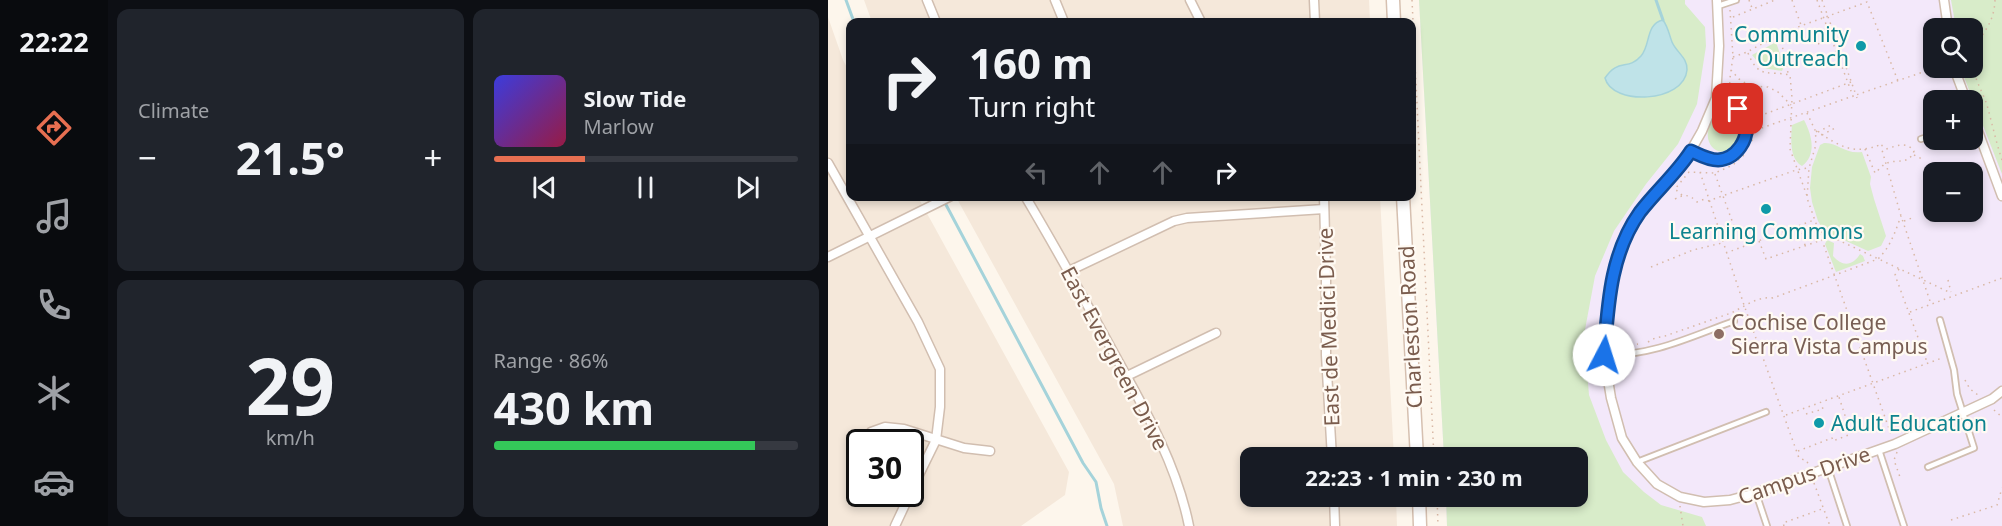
<!DOCTYPE html>
<html lang="en">
<head>
<meta charset="utf-8">
<style>
  :root { --surface:#171b24; --page:#20242c; --text:#f1f3f6; --muted:#9ea1a6; --line:#363941; --accent:#e76f51 }
  body { margin:0; font-family:"Noto Sans",sans-serif; background:var(--page); color:var(--text); height:100vh; display:flex; flex-direction:column; font-size:22px; white-space:nowrap }
  * { box-sizing:border-box; margin:0 }
  p { font-size:20px; color:var(--muted) }
  .icon { flex:none; width:33px; height:33px; fill:none; stroke:currentColor; stroke-width:2; stroke-linecap:round; stroke-linejoin:round }
  .map { position:relative; flex:1; overflow:hidden }
  .panel { display:flex; flex-direction:column; gap:9px; padding:9px; background:#0d0f14; width:720px }
  .panel>* { flex:none }
  .top-card { position:absolute; left:18px; top:18px; width:570px; height:183px; border-radius:12px; box-shadow:0 3px 9px #0003; background:#171b24; color:var(--text); overflow:hidden }
  .fabs { position:absolute; left:1095px; top:18px; display:grid; gap:12px }
  .fabs a { display:grid; place-items:center; width:60px; height:60px; border-radius:12px; background:var(--surface); box-shadow:0 3px 9px #0003; font-size:30px }
  .speed { position:absolute; left:18px; top:429px; display:flex; gap:12px; font-size:30px; font-weight:700; text-align:center }
  .speed>* { display:grid; place-content:center; width:78px; height:78px; border-radius:50%; background:var(--surface); box-shadow:0 3px 9px #0003; line-height:1 }
  .speed .limit { border:3px solid #111; border-radius:9px; background:#fff; color:#111 }
  .pin { position:absolute; display:grid; place-items:center; width:51px; height:51px; color:#fff; margin:-26px; border-radius:12px; box-shadow:0 3px 9px #0006 }
  .me { position:absolute; width:66px; margin:-33px; rotate:5deg; stroke-linejoin:round; filter:drop-shadow(0 0 4px #0008) }
  .turn { display:flex; align-items:center; gap:21px; height:126px; padding:0 24px; font-size:27px }
  .turn .icon { width:78px; height:78px; stroke-width:2.5 }
  .turn b { display:block; font-size:42px; line-height:51px }
  .lanes { display:flex; align-items:center; height:57px; padding:0 24px; background:#0003; justify-content:center; gap:30px; direction:ltr }
  .lanes .off { opacity:.35 }
  .big { font-size:45px; font-weight:700; line-height:1.1 }
  .panel .widget { flex:1; display:flex; flex-direction:column; justify-content:center; gap:9px; min-width:0; padding:0 21px; border-radius:12px; background:var(--page) }
  .panel .dial { align-items:center; gap:0 }
  .dial b { font-size:78px; line-height:1 }
  .song { display:flex; align-items:center; gap:18px }
  .cover { width:72px; height:72px; border-radius:9px; background:linear-gradient(135deg,hsl(240 70% 55%),hsl(340 70% 35%)) }
  .played { height:6px; border-radius:3px; background:linear-gradient(90deg,var(--accent) 30%,var(--line) 30%) }
  .keys { display:flex; justify-content:space-around; direction:ltr }
  .heat { display:flex; justify-content:space-between; align-items:center; font-size:33px; direction:ltr }
  .charge { height:9px; border-radius:4px; background:linear-gradient(90deg,#34c759 86%,var(--line) 0) }
  .panel .tiles { flex:1; display:grid; gap:9px; grid-template-columns:repeat(2,1fr) }
  .trip { position:absolute; left:412px; top:447px; width:348px; height:60px; border-radius:12px; background:var(--surface); box-shadow:0 3px 9px #0003; font-weight:700; line-height:60px; text-align:center }
  main { display:flex; flex:1; min-height:0 }
  .dock { display:flex; flex-direction:column; width:108px; justify-content:space-around; align-items:center; background:#090b0e; color:var(--muted) }
  .dock .icon { width:42px; height:42px }
  .dock .active { color:var(--accent) }
  .dock b { font-size:27px; color:var(--text) }
  .map>svg:first-child { display:block }
  .residential { fill:#f5e8da; fill-rule:evenodd }
  .education { fill:#f3e8fa; fill-rule:evenodd }
  .green { fill:#d8ecc9 }
  .water { fill:#bfe3e8; stroke:#a5d3da; stroke-width:1.5 }
  .lines { fill:none; stroke-linecap:round; stroke-linejoin:round }
  .stream { stroke:#a5d3da; stroke-width:3 }
  .service-casing { stroke:#d1beb0; stroke-width:8 }
  .minor-casing { stroke:#d1beb0; stroke-width:11 }
  .secondary-casing { stroke:#d6c0b0; stroke-width:15 }
  .path { stroke:#d9b8a5; stroke-width:1.5; stroke-dasharray:1.5 4.5; stroke-linecap:butt }
  .service { stroke:#fff; stroke-width:4.5 }
  .minor { stroke:#fff; stroke-width:8 }
  .secondary { stroke:#fff; stroke-width:12 }
  .route-casing { stroke:#114b97; stroke-width:15 }
  .route { stroke:#1a73e8; stroke-width:10 }
  .culture-dot { fill:#0f9aa8; stroke:#fffaf3; stroke-width:2 }
  .education-dot { fill:#8d6e63; stroke:#fffaf3; stroke-width:2 }
  .labels { text-anchor:middle; dominant-baseline:central; stroke-width:4.5; stroke-linejoin:round; paint-order:stroke }
  .culture-label { font-size:21px; fill:#0d838f; stroke:#fffaf3; text-anchor:end }
  .education-label { font-size:21px; fill:#785e54; stroke:#fffaf3; text-anchor:start }
  .street-label { font-size:21px; fill:#7a5c4d; stroke:#fffaf3 }
</style>
</head>
<body>
<main>
<nav class="dock">
<b>22:22</b>
<svg class="icon active" aria-label="directions" viewBox="0 0 24 24"><path d="M12 3l9 9-9 9-9-9zM9 14v-3h6M13 9l2 2-2 2"/></svg>
<svg class="icon" aria-label="music" viewBox="0 0 24 24"><path d="M9 18V5l10-2v13"/><circle cx="6" cy="18" r="3"/><circle cx="16" cy="16" r="3"/></svg>
<svg class="icon" aria-label="phone" viewBox="0 0 24 24"><path d="M5 4h4l2 5-3 2q2 4 5 5l2-3 5 2v4C11 20 4 13 5 4z"/></svg>
<svg class="icon" aria-label="climate" viewBox="0 0 24 24"><path d="M12 3v18M4 7l16 10M4 17L20 7"/></svg>
<svg class="icon" aria-label="car" viewBox="0 0 24 24"><path d="M5 17H2v-5l4-1 3-4h7l3 4 3 1v5h-3M9 17h6M6 11h13"/><circle cx="7" cy="17" r="2"/><circle cx="17" cy="17" r="2"/></svg>
</nav>
<section class="panel">
<div class="tiles">
<div class="widget"><p>Climate</p>
<div class="heat"><a>−</a><b class="big">21.5°</b><a>+</a></div>
</div>
<div class="widget">
<div class="song"><i class="cover"></i><div><b>Slow Tide</b><p>Marlow</p></div></div>
<div class="played"></div>
<div class="keys"><svg class="icon" aria-label="previous" viewBox="0 0 24 24"><path d="M18 5L8 12l10 7zM5 5v14"/></svg><svg class="icon" aria-label="pause" viewBox="0 0 24 24"><path d="M8 5v14M16 5v14"/></svg><svg class="icon" aria-label="next" viewBox="0 0 24 24"><path d="M6 5l10 7-10 7zM19 5v14"/></svg></div>
</div>
<div class="widget dial"><b>29</b><p>km/h</p></div>
<div class="widget"><p>Range · 86%</p><b class="big">430 km</b><div class="charge"></div></div>
</div>
</section>
<div class="map">
<svg width="1174" height="526" viewBox="0 0 1174 526">
  <rect width="100%" height="100%" fill="#fdf6ec"/>
  <path class="residential" d="M36,0h505l1,22h-498z
    M0,17l15,43 7,13v123l68,1 151,275 -4,23 -44,31h-193zM32,442h50v52h-50z
    M128,197h424l14,260 -143,1v38l145,1 1,29h-274l-9,-42z"/>
  <path class="education" d="M591,0h583v526h-555l-1,-29 132,-1v-38l-134,-1zM1106,28h38v40h-38zM1106,100h38v40h-38zM1106,172h38v40h-38z"/>
  <path class="green" d="M591,0h266v4l20,23 1,19 -9,58 -19,40 -32,40 -32,47 -19,45 -11,59 5,60 17,45 17,32 21,20 17,13 41,12 4,9h-259l-1,-29 132,-1v-38l-134,-1z
    M1123,0h51v174l-40,-102v-4h10v-40h-16z
    M948,42l8,24 -2,5 -19,-3 -11,-13z
    M897,114l5,1 9,5c2,7 2,12 -1,18 -14,30 -43,5 -24,-20z
    M976,120c8,15 13,35 -2,46 -13,-7 -11,-28 -10,-41z
    M996,143c14,-1 19,11 38,9l9,25 -1,7 4,15 12,37 -5,10 -13,5 -44,-20 -6,-10 -6,-19 -2,-14 2,-21 8,-22z
    M999,240l7,3 -1,13c9,11 20,10 27,-2l3,2 2,5 -29,11 -11,-28z"/>
  <path class="water" d="M835,20c5,7 6,14 9,22 4,10 16,16 15,28 -3,33 -75,36 -82,8 13,-20 23,-7 36,-22 10,-11 4,-32 22,-36z"/>
  <g class="lines">
    <path class="stream" d="M18,0l8,22
      M828,0l7,20
      M116,201l139,262 13,19 5,26 6,18"/>
    <defs>
      <path id="service" d="M890,6l18,-6
        M1093,139l13,-4
        M863,151c9,4 16,9 26,9 26,0 38,-35 20,-52 -6,-5 -14,-8 -21,-10
        M776,355c48,1 86,-18 130,-34
        M1051,450l25,76
        M809,462l129,-50
        M1100,467l46,-19 -17,-54 -3,-24 -14,-50
        M1000,468l19,58
        M928,493l11,33"/>
      <path id="minor" d="M99,0l9,22
        M227,0l9,22
        M362,0l11,22
        M486,0l1,22
        M889,0l2,46 -3,52 -14,33 -16,28 -45,53 -12,19 -10,19 -7,28 -8,77 7,43 11,40 15,24 20,22 23,13 24,5 26,-2 26,-7 139,-49 97,-45 10,-8
        M1116,0l4,28
        M1126,68l12,32
        M1144,115l30,81
        M0,163l90,159 22,47v38l-4,33 -26,53
        M197,196c32,54 62,108 92,163 30,54 60,107 72,167
        M496,196l2,79v80l6,103
        M0,257l123,-61
        M241,271l105,-50 13,-3 137,-9
        M299,376l89,-43
        M43,432l14,-5 19,2 60,19 26,3
        M506,496l1,30
        M67,526l15,-32"/>
      <path id="secondary" d="M565,0l1,22
        M575,196l14,262
        M591,496l1,30"/>
    </defs>
    <use href="#service" class="service-casing"/>
    <use href="#minor" class="minor-casing"/>
    <use href="#secondary" class="secondary-casing"/>
    <path class="path" d="M584,0l22,458
      M921,0l3,8
      M964,0l9,25
      M989,0l37,99
      M994,0l34,95 70,-24
      M1167,0c-1,28 -17,34 -22,56 -3,16 9,34 14,49 5,18 9,37 15,55
      M902,10l3,47 -2,13 8,9 11,7 18,1 10,5 13,13
      M905,17l42,-17
      M952,36l8,37
      M990,44l17,-7
      M920,53c11,27 20,17 42,22l2,23 -2,51 17,47
      M905,57l14,-5 37,-20 83,-30 31,79
      M903,70c0,4 -2,10 -1,14 2,6 10,9 14,14 11,13 12,30 7,46
      M979,113l8,17 1,9 -1,9 -6,20 -2,30 85,239
      M926,118l97,-36
      M928,130l100,-35 1,3
      M892,131l19,-7
      M988,131c24,15 37,25 66,13v6l19,66 30,88
      M990,132l15,-8
      M994,135l13,-7
      M1037,149l10,24c4,-3 8,-9 12,-10 11,-4 22,2 27,-12 -8,-11 -20,-4 -31,-1
      M1086,155l10,5
      M872,172l44,133 55,153 8,3 1,3
      M887,174l20,55 -14,5
      M854,195l-7,-6 14,-17 26,1 18,-8 11,-10
      M847,199c9,-5 14,-5 22,3l10,-4
      M880,201l88,-31 12,-2
      M1076,221l8,-3
      M970,227l7,18
      M993,232l130,61
      M931,241l7,18 56,-19
      M898,253l88,-33
      M823,267l42,-17 29,-7
      M1071,269l-4,6 32,87
      M1120,280l3,12
      M1082,312l92,-34
      M820,342l7,-4 10,-2 66,-23c13,-6 26,-17 42,-15l105,-39c13,-13 17,-27 23,-43
      M803,345l7,-1
      M1137,380l5,9 8,6
      M1166,410l8,7
      M978,414l17,-5 -2,-5
      M958,415l156,-57
      M970,451l34,-13 1,3 18,-7 -12,-37
      M1069,452l-3,8 7,20
      M986,483l16,43
      M609,496l1,30
      M852,506l3,20
      M1123,520l46,-15 5,-17
      M956,526l-1,-3 39,-14"/>
    <use href="#service" class="service"/>
    <use href="#minor" class="minor"/>
    <use href="#secondary" class="secondary"/>
  </g>
  <g class="lines">
    <defs>
      <path id="route" d="M776,355c4,-50 6,-101 36,-143 16,-21 37,-39 51,-61 9,4 17,9 27,9 18,-1 32,-21 27,-38 -1,-4 -5,-9 -7,-13"/>
    </defs>
    <use href="#route" class="route-casing"/>
    <use href="#route" class="route"/>
  </g>
  <g class="culture-dot">
    <circle cx="1033" cy="46" r="6"/>
    <circle cx="938" cy="209" r="6"/>
    <circle cx="991" cy="423" r="6"/>
  </g>
  <circle class="education-dot" cx="891" cy="334" r="6"/>
  <g class="labels">
    <g class="culture-label">
      <text x="1021" y="34">Community<tspan x="1021" dy="24">Outreach</tspan></text>
      <text x="938" y="231" text-anchor="middle">Learning Commons</text>
      <text x="1003" y="423" text-anchor="start">Adult Education</text>
    </g>
    <g class="education-label">
      <text x="903" y="322">Cochise College<tspan x="903" dy="24">Sierra Vista Campus</tspan></text>
    </g>
    <g class="street-label">
      <text transform="translate(500 327) rotate(-92)">East de Medici Drive</text>
      <text transform="translate(582 327) rotate(-93)">Charleston Road</text>
      <text transform="translate(287 358) rotate(62)">East Evergreen Drive</text>
      <text transform="translate(976 475) rotate(-19)">Campus Drive</text>
    </g>
  </g>
</svg>
<div class="fabs">
<a><svg class="icon" aria-label="search" viewBox="0 0 24 24"><circle cx="10" cy="10" r="6"/><path d="M15 15l6 6"/></svg></a>
<a>+</a>
<a>−</a>
</div>
<div class="speed"><div class="limit">30</div></div>
<div class="pin" style="left:910px;top:109px;background:#d93025"><svg class="icon" aria-label="arrive" viewBox="0 0 24 24"><path d="M6 21V4h12l-3 4 3 4H6"/></svg></div>
<svg class="me" style="left:776px;top:355px" viewBox="-20 -20 40 40"><circle r="19" fill="#fff"/><path d="M0-13L10 11 0 6-10 11z" fill="#1a73e8"/></svg>
<div class="trip">22:23 · 1 min · 230 m</div>
<div class="top-card">
<div class="turn"><svg class="icon" aria-label="right" viewBox="0 0 24 24"><path d="M7 20v-9h11M14 6l5 5-5 5"/></svg><div><b>160 m</b>Turn right</div></div>
<div class="lanes"><svg class="icon off" aria-label="left" viewBox="0 0 24 24"><path d="M17 20v-9H6M10 6l-5 5 5 5"/></svg><svg class="icon off" aria-label="ahead" viewBox="0 0 24 24"><path d="M12 20V5M6 11l6-6 6 6"/></svg><svg class="icon off" aria-label="ahead" viewBox="0 0 24 24"><path d="M12 20V5M6 11l6-6 6 6"/></svg><svg class="icon" aria-label="right" viewBox="0 0 24 24"><path d="M7 20v-9h11M14 6l5 5-5 5"/></svg></div>
</div>
</div>
</main>
</body>
</html>
